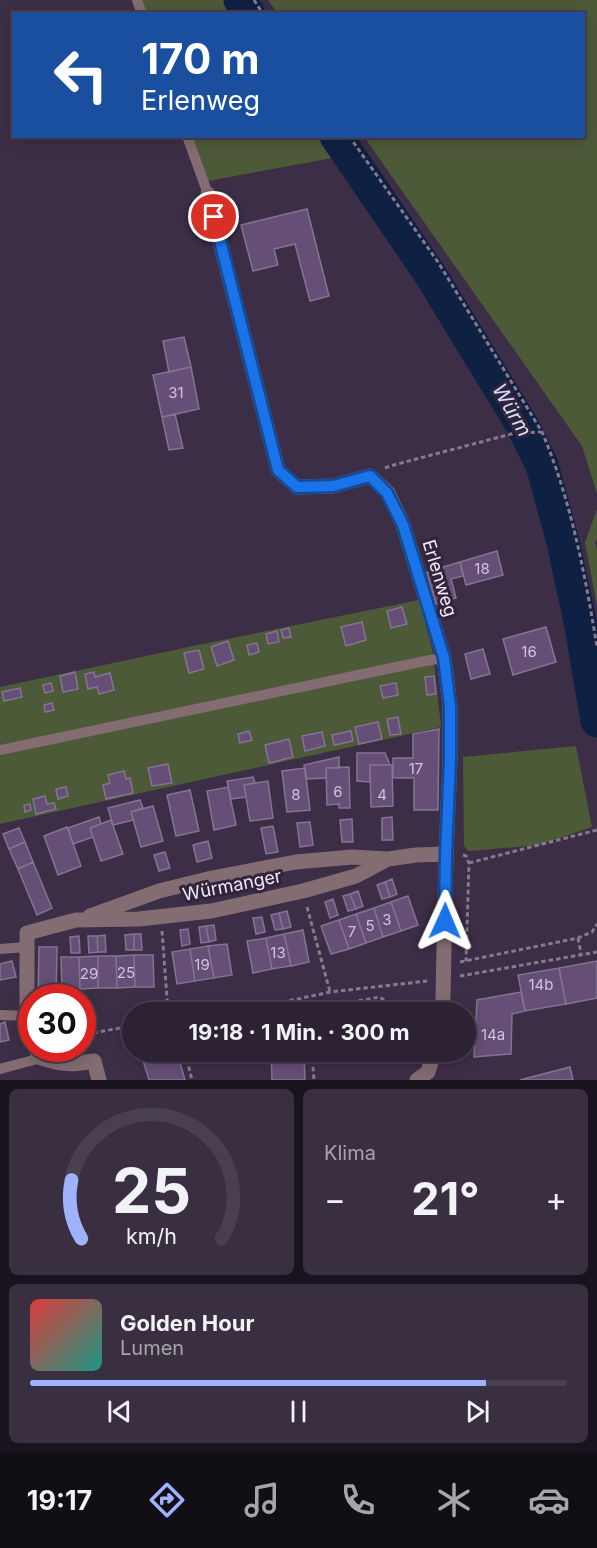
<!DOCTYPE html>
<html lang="de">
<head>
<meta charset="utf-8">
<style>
  :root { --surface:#2d2234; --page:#392f40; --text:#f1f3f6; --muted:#a7a4ac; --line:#483f4f; --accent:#9fb3fd }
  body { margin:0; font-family:Inter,sans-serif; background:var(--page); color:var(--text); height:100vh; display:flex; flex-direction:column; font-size:22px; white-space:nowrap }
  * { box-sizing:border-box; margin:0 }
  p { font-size:20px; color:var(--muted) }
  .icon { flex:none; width:33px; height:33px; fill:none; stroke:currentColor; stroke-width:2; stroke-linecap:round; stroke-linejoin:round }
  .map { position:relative; height:1080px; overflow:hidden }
  .details { display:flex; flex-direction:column; gap:9px; padding:9px; background:#19131d; flex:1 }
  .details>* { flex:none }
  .hud { position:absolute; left:12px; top:12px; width:573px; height:126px; border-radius:0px; box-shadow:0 3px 15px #0003,0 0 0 2px var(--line); background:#1a4fa0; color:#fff; overflow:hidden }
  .speed { position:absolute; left:18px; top:984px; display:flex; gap:12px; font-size:30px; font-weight:700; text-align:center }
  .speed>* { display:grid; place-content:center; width:78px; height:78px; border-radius:50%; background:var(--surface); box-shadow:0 3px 15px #0003,0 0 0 2px var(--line); line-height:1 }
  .speed .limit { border:9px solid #d22; background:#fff; color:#111 }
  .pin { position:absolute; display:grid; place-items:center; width:51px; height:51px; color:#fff; margin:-26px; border:3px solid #fff; border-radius:50%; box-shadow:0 2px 6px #0007 }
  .me { position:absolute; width:66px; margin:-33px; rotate:1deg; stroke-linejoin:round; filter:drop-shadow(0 0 4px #0008) }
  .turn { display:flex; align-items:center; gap:21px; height:126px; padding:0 30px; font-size:27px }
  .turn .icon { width:78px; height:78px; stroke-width:2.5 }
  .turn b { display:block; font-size:42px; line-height:51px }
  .big { font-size:45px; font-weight:700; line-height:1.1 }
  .details .widget { flex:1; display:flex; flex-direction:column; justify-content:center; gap:9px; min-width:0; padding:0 21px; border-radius:9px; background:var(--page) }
  .details .dial { align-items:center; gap:0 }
  .dial svg { height:156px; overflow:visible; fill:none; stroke:var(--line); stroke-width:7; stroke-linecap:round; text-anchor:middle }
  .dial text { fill:var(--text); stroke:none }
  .song { display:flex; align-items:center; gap:18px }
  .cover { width:72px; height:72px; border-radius:9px; background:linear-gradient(135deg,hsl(0 70% 55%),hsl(170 70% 35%)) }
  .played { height:6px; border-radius:3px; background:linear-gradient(90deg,var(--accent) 85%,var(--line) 85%) }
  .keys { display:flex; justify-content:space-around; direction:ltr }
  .heat { display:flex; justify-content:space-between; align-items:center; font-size:33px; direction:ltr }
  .details .tiles { flex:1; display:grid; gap:9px; grid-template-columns:1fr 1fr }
  .widget:last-child { grid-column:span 2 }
  .trip { position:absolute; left:122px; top:1002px; width:354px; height:60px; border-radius:30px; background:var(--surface); box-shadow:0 3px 15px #0003,0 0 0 2px var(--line); font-weight:700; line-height:60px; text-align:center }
  .tabs { display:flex; height:96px; justify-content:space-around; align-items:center; background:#120e15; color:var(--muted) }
  .tabs .icon { width:42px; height:42px }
  .tabs .selected { color:var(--accent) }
  .tabs b { font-size:27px; color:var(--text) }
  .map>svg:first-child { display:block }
  .green { fill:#4d5a38 }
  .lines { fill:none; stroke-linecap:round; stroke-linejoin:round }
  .river { stroke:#0f2143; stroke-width:33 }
  .building { fill:#664f77; stroke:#847491; stroke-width:1.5 }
  .path { stroke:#867a8f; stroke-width:3; stroke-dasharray:4.5 3; stroke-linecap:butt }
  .service { stroke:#836c72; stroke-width:10 }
  .minor { stroke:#836c72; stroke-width:15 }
  .route-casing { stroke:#114b97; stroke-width:15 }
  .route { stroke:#1a73e8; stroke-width:10 }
  .labels { text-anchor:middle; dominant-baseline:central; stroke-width:6; stroke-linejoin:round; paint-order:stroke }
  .number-label { font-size:15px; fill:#d0c4db }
  .street-label { font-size:18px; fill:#f4ebfc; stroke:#31243c }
  .water-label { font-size:20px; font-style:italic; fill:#d5e4fe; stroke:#31243c }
</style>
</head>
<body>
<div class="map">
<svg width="597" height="1080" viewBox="0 0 597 1080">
  <rect width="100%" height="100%" fill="#3c2e46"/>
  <path class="green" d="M142,0h86l9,13h-90z
    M268,0h329v494l-15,-48 -218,-309 220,-1v-122h-306z
    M192,137h126l14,21 -124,23z
    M597,509v31l-2,2 2,8v57l-12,-65z
    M419,600l14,53 8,74 -441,97v-137l198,-42z
    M576,746l16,81 -53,18 -70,6 -5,-5 -1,-89z"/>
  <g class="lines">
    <path class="river" d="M240,0l9,14
      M336,136l94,138 92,151 20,40 21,77 17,79 17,100"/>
  </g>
  <path class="building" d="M307,209l22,87 -19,5 -15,-57 -21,5 4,16 -25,6 -12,-46z
    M184,337l7,30 -22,5 -6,-31z
    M191,367l8,42 -37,8 -9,-42z
    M175,414l8,34 -14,2 -7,-33z
    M497,551l6,24 -37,10 -6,-23z
    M460,562l3,14 -12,3 5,19 -20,6 -9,-32z
    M402,607l5,17 -16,4 -4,-17z
    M362,622l4,18 -20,6 -5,-19z
    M546,627l10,35 -43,13 -10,-36z
    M289,628l2,9 -8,1 -2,-8z
    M277,631l2,11 -11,2 -2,-10z
    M228,641l6,19 -17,6 -6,-19z
    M257,643l2,9 -10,3 -2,-10z
    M483,649l7,25 -19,5 -6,-25z
    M199,650l5,19 -15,4 -5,-20z
    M75,672l3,17 -15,3 -3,-16z
    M94,672l1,5 15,-4 4,17 -15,4 -2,-7 -9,2 -3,-15z
    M434,676l2,18 -9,1 -2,-18z
    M51,683l2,8 -8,2 -2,-8z
    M396,683l2,12 -15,3 -3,-12z
    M20,688l2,9 -18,4 -2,-9z
    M52,703l2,7 -9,2 -1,-7z
    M398,717l3,17 -11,1 -3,-16z
    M378,722l4,17 -23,5 -4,-17z
    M439,729l-1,81h-24v-32h-21v-20h20v-24z
    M249,731l3,9 -12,3 -2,-9z
    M351,731l2,10 -19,4 -2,-10z
    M322,732l3,14 -20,5 -3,-15z
    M289,739l4,18 -24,6 -4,-18z
    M357,753h28l5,12h-20v17l-13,-1z
    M339,757v11h-13v10l-20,1 -2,-14z
    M168,764l4,19 -20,3 -4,-18z
    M370,765h22l1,41 -22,1z
    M349,767l1,41h-11v-4l-12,1 -1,-37z
    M305,768l5,42 -23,2 -5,-41z
    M124,771l2,8 4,-1 3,15 -27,6 -3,-14 7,-2 -2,-8z
    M253,777l2,6 -11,2 2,12 -15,2 -4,-18z
    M268,781l5,37 -23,3 -6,-36z
    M66,787l2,9 -10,3 -2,-10z
    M228,787l8,38 -22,5 -7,-39z
    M190,790l9,41 -23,5 -9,-41z
    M45,796l2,8 7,-1 2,6 -20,5 -3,-15z
    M140,800l3,8 -12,4 2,8 -20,5 -5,-17z
    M30,804l1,6 -6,2 -1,-7z
    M153,806l10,35 -22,6 -10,-35z
    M99,817l2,7 -11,4 3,9 -20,7 -5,-16z
    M392,817l1,23h-11v-22z
    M352,819l1,23h-11l-2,-22z
    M111,820l12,34 -22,7 -11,-33z
    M310,822l3,23 -13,2 -3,-24z
    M273,826l5,26 -12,2 -5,-26z
    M67,827l14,39 -23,9 -14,-39z
    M19,828l6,14 -16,7 -6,-15z
    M208,841l4,17 -15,4 -4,-17z
    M25,842l8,20 -15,7 -9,-20z
    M165,852l5,16 -11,3 -5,-16z
    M33,862l19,46 -15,7 -19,-46z
    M392,879l5,15 -7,3 -5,-15z
    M385,882l5,15 -8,2 -5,-14z
    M358,891l5,15 -7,3 -6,-15z
    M350,894l6,15 -8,2 -5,-15z
    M408,896l10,29 -17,6 -10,-29z
    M333,899l5,16 -8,3 -5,-16z
    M391,902l10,29 -18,6 -9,-29z
    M374,908l9,29 -17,6 -10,-29z
    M287,911l4,16 -8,2 -4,-16z
    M279,913l4,16 -8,1 -4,-15z
    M356,914l10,29 -17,6 -10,-29z
    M262,917l3,15 -9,2 -3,-16z
    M339,920l10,29 -18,5 -10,-28z
    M214,925l2,15 -7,2 -3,-16z
    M206,926l3,16 -8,1 -2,-16z
    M188,929l2,15 -8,2 -2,-16z
    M303,930l6,32 -18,4 -7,-32z
    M134,934v16h-8l-1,-15z
    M134,934h7l1,16h-8z
    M284,934l7,32 -19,3 -6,-31z
    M105,935l1,17h-8l-1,-16z
    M79,936l1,17h-9l-1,-16z
    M88,936h9l1,16 -9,1z
    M266,938l6,31 -19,4 -6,-32z
    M227,944l5,31 -18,3 -6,-32z
    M208,946l6,32 -19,3 -5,-32z
    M39,947h18l-1,51h-18z
    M190,949l5,32 -18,3 -5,-32z
    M134,955l1,32 -18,1 -1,-32z
    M134,955h19l1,32h-19z
    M98,956h18l1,32h-19z
    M98,956v32l-18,1 -1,-32z
    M61,957h18l1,32 -18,1z
    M12,961l4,16 -16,3v-16z
    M597,961v37l-31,6 -7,-36z
    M559,968l7,36 -41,7 -7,-36z
    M521,992l4,19 -13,3 -1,40 -37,3 3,-57z
    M381,1003l2,9h-54z
    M5,1022l4,18 -9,2v-18z
    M161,1052h16l8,28h-36l-7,-23z
    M271,1052h33l1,28h-33z
    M570,1067l3,13h-53z"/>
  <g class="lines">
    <path class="path" d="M254,0l9,14
      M349,136l89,126 104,170c29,68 43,142 55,215
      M385,468l5,-2 125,-33 26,-1
      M463,855l3,1 3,7 -3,98
      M469,863l128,-33
      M307,907l23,85
      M162,931l6,81
      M578,938l3,16
      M460,962l118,-24 14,-6 5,-8
      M460,976l137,-24
      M223,1012l28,-3 79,-17 97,-11
      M292,1012l88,-15 14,11 32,-6
      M86,1034l46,-8
      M185,1052l7,28
      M312,1052l2,28"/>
    <path class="service" d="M137,0l5,14
      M187,136l21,58
      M0,750l425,-89 19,-3
      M0,949l27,-2
      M0,1015l27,1
      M0,1069l41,-11"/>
    <path class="minor" d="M208,194l70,276 19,17 36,-1 37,-10 18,17 15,32 41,133 6,48v54l-4,94 -3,144 -1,14
      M90,916l69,-25 53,-13 84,-16 56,-5 36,2
      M32,1040l-4,-7 -1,-17v-83l49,-13 63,-1 72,-8 92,-20 53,-15 32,-17 28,-4 30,-1
      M35,1048l6,10c21,7 31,7 53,3l5,19
      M417,1080l11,-8 6,-20"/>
  </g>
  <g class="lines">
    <defs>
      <path id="route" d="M214,217l64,253 19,17 36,-1 37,-10 17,17 16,32 41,133 6,48v54l-4,94 -1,67"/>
    </defs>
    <use href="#route" class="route-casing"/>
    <use href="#route" class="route"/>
  </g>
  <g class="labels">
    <g class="number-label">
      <text x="176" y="392">31</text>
      <text x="482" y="568">18</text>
      <text x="529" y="651">16</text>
      <text x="416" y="768">17</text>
      <text x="338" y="791">6</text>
      <text x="296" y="794">8</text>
      <text x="382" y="794">4</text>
      <text x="387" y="919">3</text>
      <text x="370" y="925">5</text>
      <text x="352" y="931">7</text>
      <text x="278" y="952">13</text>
      <text x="202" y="964">19</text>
      <text x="126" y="972">25</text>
      <text x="89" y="973">29</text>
      <text x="541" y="984">14b</text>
      <text x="493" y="1034">14a</text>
    </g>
    <g class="street-label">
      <text transform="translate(440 578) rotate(73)">Erlenweg</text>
      <text transform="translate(232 885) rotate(-11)">Würmanger</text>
    </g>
    <g class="water-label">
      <text transform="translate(512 410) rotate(60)">Würm</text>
    </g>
  </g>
</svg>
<div class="speed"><div class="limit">30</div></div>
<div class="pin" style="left:214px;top:217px;background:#d93025"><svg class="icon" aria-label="arrive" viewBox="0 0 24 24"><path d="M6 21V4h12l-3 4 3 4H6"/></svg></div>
<svg class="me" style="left:445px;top:921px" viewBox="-20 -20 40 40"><path d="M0-17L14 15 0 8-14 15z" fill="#1a73e8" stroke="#fff" stroke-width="4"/></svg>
<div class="trip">19:18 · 1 Min. · 300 m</div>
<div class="hud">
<div class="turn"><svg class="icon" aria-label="left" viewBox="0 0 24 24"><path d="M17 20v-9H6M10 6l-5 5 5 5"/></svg><div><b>170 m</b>Erlenweg</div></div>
</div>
</div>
<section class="details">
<div class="tiles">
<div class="widget dial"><svg viewBox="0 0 100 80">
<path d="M14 69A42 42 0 1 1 86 69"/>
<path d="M14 69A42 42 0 0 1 9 39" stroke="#9fb3fd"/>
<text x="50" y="56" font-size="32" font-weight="700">25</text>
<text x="50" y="72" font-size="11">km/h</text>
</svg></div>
<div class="widget"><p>Klima</p>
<div class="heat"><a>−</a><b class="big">21°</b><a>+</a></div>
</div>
<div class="widget">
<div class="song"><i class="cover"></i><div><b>Golden Hour</b><p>Lumen</p></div></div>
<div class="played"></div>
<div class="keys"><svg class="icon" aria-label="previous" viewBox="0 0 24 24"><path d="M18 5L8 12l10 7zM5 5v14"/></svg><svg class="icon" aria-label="pause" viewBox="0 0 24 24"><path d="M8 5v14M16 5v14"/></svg><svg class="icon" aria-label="next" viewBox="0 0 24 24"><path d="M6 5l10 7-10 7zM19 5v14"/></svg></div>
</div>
</div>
</section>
<nav class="tabs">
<b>19:17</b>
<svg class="icon selected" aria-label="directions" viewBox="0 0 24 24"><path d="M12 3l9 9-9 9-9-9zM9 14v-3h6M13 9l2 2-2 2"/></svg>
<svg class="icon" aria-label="music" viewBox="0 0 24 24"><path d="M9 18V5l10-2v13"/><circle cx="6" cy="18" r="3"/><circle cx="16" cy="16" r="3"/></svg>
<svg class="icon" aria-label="phone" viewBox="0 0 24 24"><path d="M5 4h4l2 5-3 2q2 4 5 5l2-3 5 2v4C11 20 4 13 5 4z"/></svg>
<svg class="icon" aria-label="climate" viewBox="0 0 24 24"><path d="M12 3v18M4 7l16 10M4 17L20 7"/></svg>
<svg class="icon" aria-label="car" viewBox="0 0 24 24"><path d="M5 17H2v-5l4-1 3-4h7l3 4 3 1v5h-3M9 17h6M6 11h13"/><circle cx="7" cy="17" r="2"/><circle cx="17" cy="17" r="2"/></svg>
</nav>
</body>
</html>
